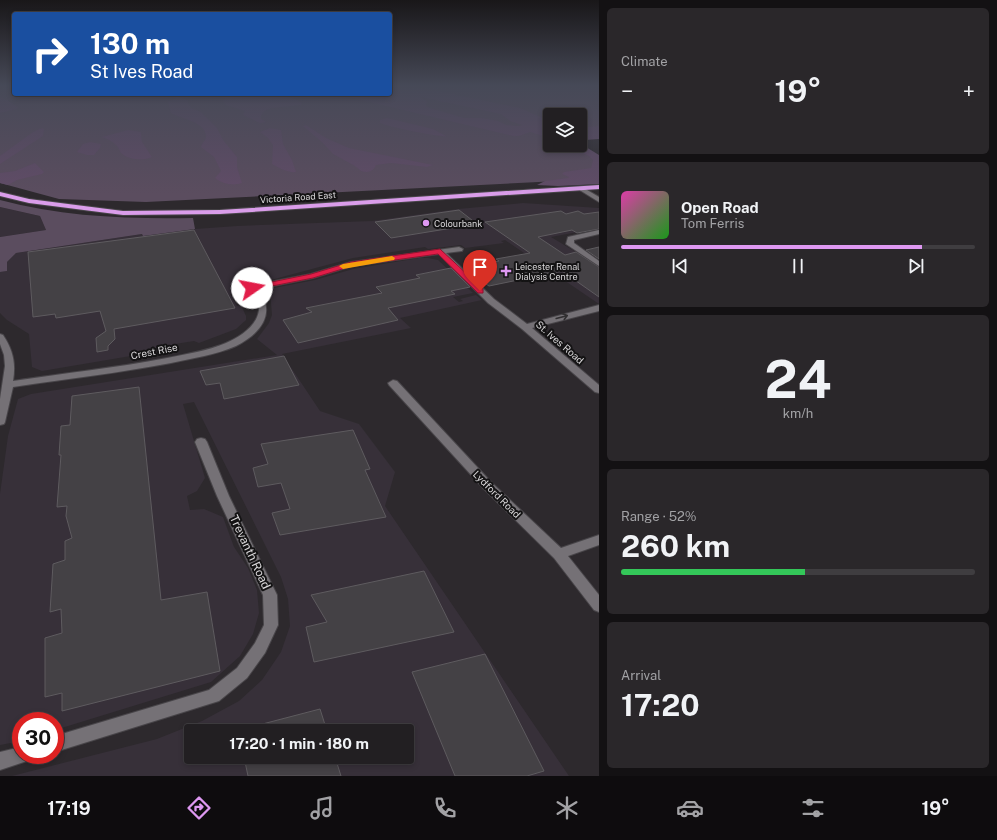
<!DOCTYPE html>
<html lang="en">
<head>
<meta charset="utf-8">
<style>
  :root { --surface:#221f22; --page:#2a272a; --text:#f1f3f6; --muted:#a2a2a5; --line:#3f3d40; --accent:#de98f2 }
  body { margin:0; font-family:"Public Sans",sans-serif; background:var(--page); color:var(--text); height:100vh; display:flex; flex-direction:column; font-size:15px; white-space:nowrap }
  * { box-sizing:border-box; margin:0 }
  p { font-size:13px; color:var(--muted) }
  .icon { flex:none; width:22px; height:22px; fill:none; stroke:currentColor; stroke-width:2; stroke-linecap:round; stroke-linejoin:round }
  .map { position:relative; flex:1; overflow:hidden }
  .drawer { display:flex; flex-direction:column; gap:8px; padding:8px; background:#131113; width:398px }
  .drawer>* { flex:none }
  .top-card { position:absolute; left:12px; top:12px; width:380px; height:84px; border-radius:4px; box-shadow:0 2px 6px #0003,0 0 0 1px var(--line); background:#1a4fa0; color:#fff; overflow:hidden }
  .fabs { position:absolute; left:543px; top:108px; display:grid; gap:8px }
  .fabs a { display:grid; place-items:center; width:44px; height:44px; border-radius:4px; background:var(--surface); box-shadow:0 2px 6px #0003,0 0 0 1px var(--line); font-size:20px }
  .speed { position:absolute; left:12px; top:712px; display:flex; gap:8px; font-size:20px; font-weight:700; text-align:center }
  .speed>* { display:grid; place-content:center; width:52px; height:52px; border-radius:50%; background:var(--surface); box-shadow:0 2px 6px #0003,0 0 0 1px var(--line); line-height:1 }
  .speed .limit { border:6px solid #d22; background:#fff; color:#111 }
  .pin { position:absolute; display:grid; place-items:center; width:34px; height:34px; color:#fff; margin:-41px -17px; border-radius:50% 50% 50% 0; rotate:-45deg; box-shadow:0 0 4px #0007 }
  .pin .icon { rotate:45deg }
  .me { position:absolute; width:44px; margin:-22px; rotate:78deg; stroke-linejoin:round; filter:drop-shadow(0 0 3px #0008) }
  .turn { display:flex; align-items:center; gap:14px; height:84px; padding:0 12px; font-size:18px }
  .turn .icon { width:52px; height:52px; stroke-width:2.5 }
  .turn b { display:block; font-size:28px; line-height:34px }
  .big { font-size:30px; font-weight:700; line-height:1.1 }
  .drawer .tile { flex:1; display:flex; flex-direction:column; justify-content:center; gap:6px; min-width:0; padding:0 14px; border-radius:6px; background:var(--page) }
  .drawer .dial { align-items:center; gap:0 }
  .dial b { font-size:52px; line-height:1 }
  .song { display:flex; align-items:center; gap:12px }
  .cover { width:48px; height:48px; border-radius:6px; background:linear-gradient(135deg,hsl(320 70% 55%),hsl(120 70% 35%)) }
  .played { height:4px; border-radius:2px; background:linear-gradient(90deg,var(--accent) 85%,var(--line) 85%) }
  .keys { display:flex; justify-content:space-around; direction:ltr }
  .heat { display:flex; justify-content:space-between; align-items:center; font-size:22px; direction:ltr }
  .charge { height:6px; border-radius:3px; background:linear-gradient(90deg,#34c759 52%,var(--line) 0) }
  .trip { position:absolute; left:184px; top:724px; width:230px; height:40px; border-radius:4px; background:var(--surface); box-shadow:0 2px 6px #0003,0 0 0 1px var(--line); font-weight:700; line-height:40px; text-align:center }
  .tabs { display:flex; height:64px; justify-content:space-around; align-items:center; background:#0e0c0e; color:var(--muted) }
  .tabs .icon { width:28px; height:28px }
  .tabs .selected { color:var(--accent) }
  .tabs b { font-size:18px; color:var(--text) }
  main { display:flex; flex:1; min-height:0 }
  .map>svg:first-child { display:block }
  .built { fill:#373039; fill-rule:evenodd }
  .green { fill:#5b4d5f }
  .forest { fill:#614c67; fill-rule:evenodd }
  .building { fill:#444145; stroke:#5e5b5f }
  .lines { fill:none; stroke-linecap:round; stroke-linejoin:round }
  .minor-casing { stroke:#484549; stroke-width:2 }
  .highway-casing { stroke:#484549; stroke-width:2 }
  .minor { fill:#757176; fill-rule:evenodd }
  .highway { fill:#da9dea; fill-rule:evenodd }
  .oneway { stroke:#312f31 }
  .route { fill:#e11d48; stroke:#92132f }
  .slow { fill:#f59e0b }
  .poi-dot { fill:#de98f2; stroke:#141314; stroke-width:1.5 }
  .labels { text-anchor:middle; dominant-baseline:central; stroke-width:4; stroke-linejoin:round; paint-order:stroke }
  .far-street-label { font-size:9px; fill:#d9d7d9; stroke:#141314 }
  .far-poi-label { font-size:9px; fill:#d9d7d9; stroke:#141314; text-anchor:start }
  .street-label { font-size:10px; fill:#d9d7d9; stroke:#141314 }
  .near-street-label { font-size:12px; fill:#d9d7d9; stroke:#141314 }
</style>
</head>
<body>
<main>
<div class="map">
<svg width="599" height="776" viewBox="0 0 599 776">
  <rect width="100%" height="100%" fill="#2d292d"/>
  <path class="built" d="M523,203l76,5v20l-48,9 48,29v38l-94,-64 -4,1 3,2 -39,5 -4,-3 -33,4 -3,-2 -72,11 -86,23 -11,-2 -15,3 5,8 -16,4 7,12 4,-1 5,11v4l-10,9 -37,14 -5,-2 -19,3 -3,5 -130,22 -10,-4 -3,-33 -22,-14 -7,-7v-41l7,-1v-9l9,-9 126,-19 1,2 52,-7 42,-3 135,-5 86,-12z
    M0,207l40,9 6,14 -46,7z
    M419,258h9l10,2 35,33 -20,4 6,5 4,-1 -3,-2 16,-4 6,5 -82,18 11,10 -129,26 38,57 39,13 36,48 -10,34 184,270h-557l145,-37 45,-18 37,-20 23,-21 19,-28 9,-26 -2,-27 -7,-22 -87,-175 -11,2 22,74 -8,13 -10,5 3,14 14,-1 19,8 11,30 14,21 9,22 2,23 -6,21 -13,22 -29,26 -156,48v-9h-34v20l-21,4v-251l8,-58 10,-37 13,-5 246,-39 -20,-16 12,-16 3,-8 -2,-24 4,-3 41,-8 38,-11zM191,731h216v26h-216z"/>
  <path class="green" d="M0,85h14v9h376v-9h209v53l-19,1v-24h-30v30h27l22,11v23l-453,23 -87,-3 -59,-16z
    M0,200c63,17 128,19 193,18l2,11 -52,7 -1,-2 -126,19 -9,9v9l-7,1v-35l46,-7 -6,-14 -40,-9z"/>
  <path class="forest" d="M390,85h25l4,2v2l15,1 86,18 30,13v17l-20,-6 -11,4h-6l-165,-39 -6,-3h48zM420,97l81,17 9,7 12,4 -3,1 -13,-1 -8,-4 -16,-3h-18l-37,-11 -1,-2 1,-4z
    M214,94h59l1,2c12,1 18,0 28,7l-1,2 -29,3 -8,3 -3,5v3l5,3 -6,1 -17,-8 2,-4 -19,-6 -3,-4 2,-3z
    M0,96l16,10 2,1 -1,2 -17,4z
    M176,96l11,4 4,8 10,4 16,16 6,12 14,17v10l5,16c-8,3 -20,1 -27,-5l6,-7 -7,-14 -13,-10c1,-4 6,-8 5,-11 -1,-15 -26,-17 -35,-23l-3,-11 8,-4z
    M387,118l46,11 13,7c-4,2 -61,-10 -66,-13v-3z
    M306,125l20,13 23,10 84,17 -6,2 -36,-4 -15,2c-3,7 -8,8 -15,6l-6,-5 -22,-12 -10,-11 -20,-17z
    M599,126v13l-14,1 -4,4 18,11v29l-41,2 -21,-1 8,-4 23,-3 1,-1 -7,-3 2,-2 27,-4 2,-8 -4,-4 -23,-11h14v-17z
    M42,128l2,1 -1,7 -43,28v-8l33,-24z
    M270,128l11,2 2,14 9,16 4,12c-8,1 -17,-4 -24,-8l1,-19 -5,-7 -8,-6z
    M128,130l13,2 1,10 10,15c-8,4 -24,3 -31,-4 -2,-3 -2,-6 -5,-8 -4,-4 -9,-6 -14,-8z
    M90,142l11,2 -1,4 -6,7h-7l-10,-3 6,-8z
    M35,163l9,9 -2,2 -25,6 -9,5 -8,-2v-10l15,-2z"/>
  <path class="building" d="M459,210l18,14 -86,14 -16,-16z
    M561,211l5,3 12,-3 6,3 15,-2v17l-22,4 -5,-3 -34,7 27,18 11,-3 23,15v30l-37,-26 -73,15 -3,-2 -5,1 -17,-17 35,-7 -3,-2 34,-6 -45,-31z
    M194,230l41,78 -121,21 1,10 -7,7v4l-11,2 -1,-14 10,-7 -6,-20 -44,7 -1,-4 -22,3 -5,-65z
    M599,247v12l-13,-9z
    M451,268l19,19 -19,4 4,3 -67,14 10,12 -100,23 -15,-23 29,-8 -6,-4 76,-15 -6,-6 44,-9 -4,-3z
    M284,356l15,29 -75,14 -4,-16 -14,2 -6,-14z
    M139,387l22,213 46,-8 13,79 -158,40v-18l-17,4v-59l17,-5 -1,-24 -11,3 3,-48 12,-4v-19l7,-3 -6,-22 1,-10 -10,1 4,-52h-2l2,-29 9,-1 2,-29z
    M353,430l17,39 -5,1 21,47 -106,18 -8,-22 18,-4 -9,-26 -23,4 -5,-19 15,-4 -7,-20z
    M424,571l30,61 -140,30 -8,-35 21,-5 -16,-27z
    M485,654l59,117 -17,5h-72l-43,-104z
    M320,709l7,22h-76v-4z
    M244,757h91l6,19h-93z"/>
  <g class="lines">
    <defs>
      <path id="minor" d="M578,187h4l17,10v5l-21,-13z
        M599,230v4l-25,6v3l25,18v5l-33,-22 2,-7z
        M459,247l4,2 -1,2 -16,2 48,46 33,25 72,-19v6l-67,17 67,57v8l-4,-1 -73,-63 -34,-26 -49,-49 -87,12 -39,12 -55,11c19,25 2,45 -22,57 -20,9 -43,12 -65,17 -52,10 -105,16 -158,24l-8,35 -1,2 -4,1v-26l5,-33 -1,-11 -4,-11v-10l3,1c10,15 13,28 10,46 52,-8 103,-13 154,-23 20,-4 40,-7 59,-15 14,-6 31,-17 33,-33 1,-12 -10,-19 -16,-28l1,-2h6l4,5 57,-11 40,-12z
        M393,380l4,1 95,102 69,65 38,-13v10l-31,11 31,39v17l-5,-2 -40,-52 -70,-69 -95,-104 -1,-2z
        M201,438l4,1 2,3 22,54 48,99 1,30 -13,28 -18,25 -28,23 -164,51v-16l154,-46 28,-22 18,-25 9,-18 -1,-30 -46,-99 -22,-54 2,-3z
        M21,747v8h8l-2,6 -27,9v-18z"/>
      <path id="highway" d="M599,185v4l-379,25 -97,1 -94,-12 -29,-7v-4l29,7 94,12 97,-1z"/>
    </defs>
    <use href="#minor" class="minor-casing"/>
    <use href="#highway" class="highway-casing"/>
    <use href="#minor" class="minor"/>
    <use href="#highway" class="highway"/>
  </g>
  <defs><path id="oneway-shaft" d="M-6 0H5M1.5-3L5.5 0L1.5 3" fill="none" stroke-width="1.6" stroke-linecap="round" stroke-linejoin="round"/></defs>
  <use class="oneway" href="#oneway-shaft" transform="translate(562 317) rotate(-15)"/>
  <linearGradient id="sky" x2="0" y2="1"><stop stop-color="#191719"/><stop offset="0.44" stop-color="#464957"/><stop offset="1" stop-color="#464957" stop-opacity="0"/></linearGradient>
  <rect width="599" height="194" fill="url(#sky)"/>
  <path class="route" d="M440,249l43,40v4h-5l-40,-39 -86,12 -39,12 -61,12 -3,-2 3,-2 59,-12 40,-12z"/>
  <path class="slow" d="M392,256l3,2 -1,2 -51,9 -4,-3 4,-2z"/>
  <g class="poi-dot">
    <circle cx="426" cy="223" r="4"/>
    <path d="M504 265h4v4h4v4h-4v4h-4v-4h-4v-4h4z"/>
  </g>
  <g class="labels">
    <g class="far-street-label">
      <text transform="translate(298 197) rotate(-4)">Victoria Road East</text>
    </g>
    <g class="far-poi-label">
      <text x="434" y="223">Colourbank</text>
      <text x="515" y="266">Leicester Renal<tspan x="515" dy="10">Dialysis Centre</tspan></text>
    </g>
    <g class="street-label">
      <text transform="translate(560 342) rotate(41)">St. Ives Road</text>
      <text transform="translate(154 351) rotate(-11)">Crest Rise</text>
      <text transform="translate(497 494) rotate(45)">Lydford Road</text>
    </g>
    <g class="near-street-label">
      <text transform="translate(250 552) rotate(65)">Trevanth Road</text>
    </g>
  </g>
</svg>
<div class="fabs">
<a><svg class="icon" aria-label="layers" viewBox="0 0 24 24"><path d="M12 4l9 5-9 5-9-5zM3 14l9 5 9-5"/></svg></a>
</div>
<div class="speed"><div class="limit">30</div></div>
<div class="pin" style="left:480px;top:291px;background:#d93025"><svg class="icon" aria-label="arrive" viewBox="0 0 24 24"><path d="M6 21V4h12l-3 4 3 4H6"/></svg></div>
<svg class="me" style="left:252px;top:288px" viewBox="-20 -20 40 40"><circle r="19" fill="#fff"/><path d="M0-13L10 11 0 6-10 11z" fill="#e11d48"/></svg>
<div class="trip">17:20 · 1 min · 180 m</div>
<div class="top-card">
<div class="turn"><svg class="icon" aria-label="right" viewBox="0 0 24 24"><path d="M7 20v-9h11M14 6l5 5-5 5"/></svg><div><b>130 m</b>St Ives Road</div></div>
</div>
</div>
<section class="drawer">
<div class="tile"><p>Climate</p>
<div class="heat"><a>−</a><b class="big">19°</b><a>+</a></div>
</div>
<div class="tile">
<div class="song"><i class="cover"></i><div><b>Open Road</b><p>Tom Ferris</p></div></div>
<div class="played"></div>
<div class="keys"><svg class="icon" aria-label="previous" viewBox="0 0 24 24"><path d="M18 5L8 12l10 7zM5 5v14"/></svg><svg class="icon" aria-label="pause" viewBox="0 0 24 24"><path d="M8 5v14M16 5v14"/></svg><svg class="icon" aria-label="next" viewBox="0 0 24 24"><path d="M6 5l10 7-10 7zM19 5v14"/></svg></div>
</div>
<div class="tile dial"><b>24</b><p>km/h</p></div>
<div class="tile"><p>Range · 52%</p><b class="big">260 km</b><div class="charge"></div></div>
<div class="tile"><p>Arrival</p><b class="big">17:20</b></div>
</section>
</main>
<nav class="tabs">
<b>17:19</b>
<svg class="icon selected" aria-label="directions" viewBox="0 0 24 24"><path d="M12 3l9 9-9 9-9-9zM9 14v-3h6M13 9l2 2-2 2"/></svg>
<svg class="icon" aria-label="music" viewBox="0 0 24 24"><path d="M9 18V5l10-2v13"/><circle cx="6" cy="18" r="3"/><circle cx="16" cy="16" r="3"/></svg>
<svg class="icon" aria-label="phone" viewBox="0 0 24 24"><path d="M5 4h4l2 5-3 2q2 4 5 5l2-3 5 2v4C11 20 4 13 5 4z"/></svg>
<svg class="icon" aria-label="climate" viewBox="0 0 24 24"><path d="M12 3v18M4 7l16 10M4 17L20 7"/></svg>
<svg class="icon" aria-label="car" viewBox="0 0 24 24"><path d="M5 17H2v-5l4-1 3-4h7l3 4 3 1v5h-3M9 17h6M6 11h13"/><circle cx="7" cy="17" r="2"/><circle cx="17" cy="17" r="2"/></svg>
<svg class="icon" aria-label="filters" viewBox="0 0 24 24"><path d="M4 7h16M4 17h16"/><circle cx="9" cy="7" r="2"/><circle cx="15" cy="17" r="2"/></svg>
<b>19°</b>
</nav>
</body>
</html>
